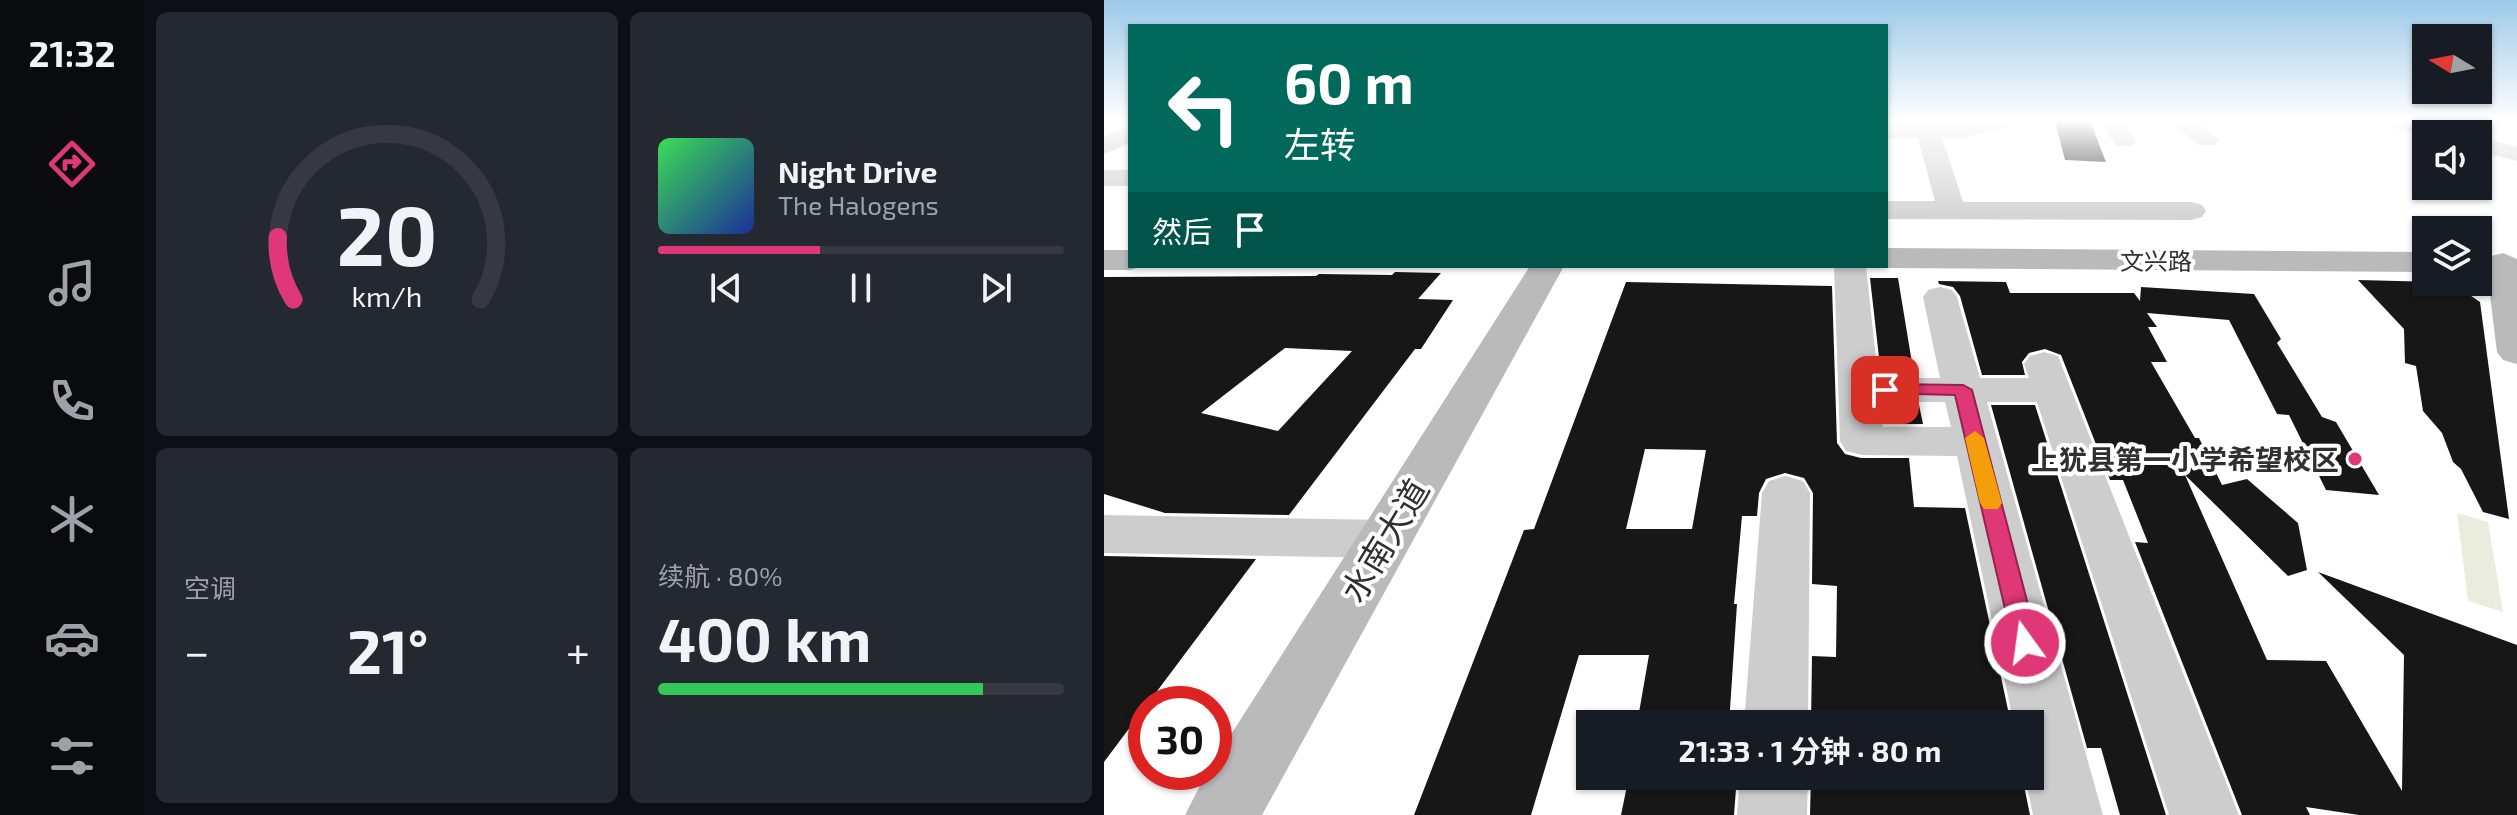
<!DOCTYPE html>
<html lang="zh">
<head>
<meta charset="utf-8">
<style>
  :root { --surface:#171b24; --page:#242831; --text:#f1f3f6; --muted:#9ea1a6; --line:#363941; --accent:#e03876 }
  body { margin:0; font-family:"Exo 2","Noto Sans SC",sans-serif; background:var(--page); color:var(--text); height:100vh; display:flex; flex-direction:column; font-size:30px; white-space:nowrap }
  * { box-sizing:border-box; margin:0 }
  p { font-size:26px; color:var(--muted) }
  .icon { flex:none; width:44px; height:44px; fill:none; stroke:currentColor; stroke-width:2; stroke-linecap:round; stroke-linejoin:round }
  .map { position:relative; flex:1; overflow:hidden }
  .panel { display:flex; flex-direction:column; gap:12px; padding:12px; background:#0d0f14; width:960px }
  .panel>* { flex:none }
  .banner { position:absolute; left:24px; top:24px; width:760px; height:244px; border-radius:0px; box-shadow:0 2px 6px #0004; background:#00695c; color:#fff; overflow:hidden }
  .needle { width:52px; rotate:280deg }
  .fabs { position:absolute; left:1308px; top:24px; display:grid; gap:16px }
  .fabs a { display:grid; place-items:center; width:80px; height:80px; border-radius:0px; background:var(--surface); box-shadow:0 2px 6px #0004; font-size:40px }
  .speed { position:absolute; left:24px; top:686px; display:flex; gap:16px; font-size:40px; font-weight:700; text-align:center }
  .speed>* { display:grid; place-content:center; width:104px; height:104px; border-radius:50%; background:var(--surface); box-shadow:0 2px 6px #0004; line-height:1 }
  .speed .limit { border:12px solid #d22; background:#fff; color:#111 }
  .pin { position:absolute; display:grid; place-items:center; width:68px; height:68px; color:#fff; margin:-34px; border-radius:16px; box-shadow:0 4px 12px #0006 }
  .me { position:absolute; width:88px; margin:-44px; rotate:346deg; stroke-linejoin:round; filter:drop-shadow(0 0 6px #0008) }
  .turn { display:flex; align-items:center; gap:28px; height:168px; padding:0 24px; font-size:36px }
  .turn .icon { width:104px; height:104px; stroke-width:2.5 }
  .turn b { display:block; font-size:56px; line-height:68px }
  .then { display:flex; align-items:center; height:76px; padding:0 24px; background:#0003; gap:16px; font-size:30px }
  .big { font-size:60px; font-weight:700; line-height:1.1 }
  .panel .tile { flex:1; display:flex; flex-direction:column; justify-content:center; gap:12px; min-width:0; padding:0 28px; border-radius:12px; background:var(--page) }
  .panel .dial { align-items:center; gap:0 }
  .dial svg { height:208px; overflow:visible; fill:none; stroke:var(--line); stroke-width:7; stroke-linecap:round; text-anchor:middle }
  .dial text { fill:var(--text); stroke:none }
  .song { display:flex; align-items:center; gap:24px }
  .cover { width:96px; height:96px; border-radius:12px; background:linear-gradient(135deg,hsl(130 70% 55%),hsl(230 70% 35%)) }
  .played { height:8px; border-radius:4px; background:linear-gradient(90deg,var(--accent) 40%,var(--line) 40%) }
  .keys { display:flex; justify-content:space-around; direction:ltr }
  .heat { display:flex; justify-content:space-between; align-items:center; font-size:44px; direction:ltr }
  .charge { height:12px; border-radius:6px; background:linear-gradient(90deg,#34c759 80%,var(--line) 0) }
  .panel .tiles { flex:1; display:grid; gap:12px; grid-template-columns:repeat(2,1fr) }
  .trip { position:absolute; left:472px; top:710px; width:468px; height:80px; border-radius:0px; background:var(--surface); box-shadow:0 2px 6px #0004; font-weight:700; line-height:80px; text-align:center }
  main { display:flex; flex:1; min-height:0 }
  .tabs { display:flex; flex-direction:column; width:144px; justify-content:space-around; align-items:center; background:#090b0e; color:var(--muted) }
  .tabs .icon { width:56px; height:56px }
  .tabs .current { color:var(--accent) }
  .tabs b { font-size:36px; color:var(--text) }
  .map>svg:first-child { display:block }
  .green { fill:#eaecde }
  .building { fill:#171717; fill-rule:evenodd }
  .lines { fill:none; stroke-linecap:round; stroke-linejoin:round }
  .street { fill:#cdcdcd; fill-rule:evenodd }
  .secondary { fill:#bababa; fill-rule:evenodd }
  .route { fill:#e03876; stroke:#92244d; stroke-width:2 }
  .slow { fill:#f59e0b }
  .poi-dot { fill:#e03876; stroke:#fff; stroke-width:3 }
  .labels { text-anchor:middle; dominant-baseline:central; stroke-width:8; stroke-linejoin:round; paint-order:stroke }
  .far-street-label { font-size:24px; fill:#303030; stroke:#fff }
  .poi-label { font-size:28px; font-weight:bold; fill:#303030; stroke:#fff; text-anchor:end }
  .near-street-label { font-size:34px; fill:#303030; stroke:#fff }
</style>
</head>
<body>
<main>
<nav class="tabs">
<b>21:32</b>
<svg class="icon current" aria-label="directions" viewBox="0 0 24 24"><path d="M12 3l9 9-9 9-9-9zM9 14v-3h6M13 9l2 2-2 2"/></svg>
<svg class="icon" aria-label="music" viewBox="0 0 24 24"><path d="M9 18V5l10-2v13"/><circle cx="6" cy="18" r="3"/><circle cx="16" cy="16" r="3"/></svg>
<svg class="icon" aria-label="phone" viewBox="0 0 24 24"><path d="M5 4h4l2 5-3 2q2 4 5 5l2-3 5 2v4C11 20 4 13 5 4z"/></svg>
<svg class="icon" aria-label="climate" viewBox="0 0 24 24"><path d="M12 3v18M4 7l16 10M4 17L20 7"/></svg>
<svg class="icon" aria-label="car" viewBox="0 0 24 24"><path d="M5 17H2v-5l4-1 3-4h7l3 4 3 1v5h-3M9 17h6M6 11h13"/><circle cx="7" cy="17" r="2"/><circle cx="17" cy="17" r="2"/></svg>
<svg class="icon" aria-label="filters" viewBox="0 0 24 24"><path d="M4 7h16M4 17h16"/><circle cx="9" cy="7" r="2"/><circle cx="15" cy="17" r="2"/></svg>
</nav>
<section class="panel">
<div class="tiles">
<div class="tile dial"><svg viewBox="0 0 100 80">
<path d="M14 69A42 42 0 1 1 86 69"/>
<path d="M14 69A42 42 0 0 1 8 45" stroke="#e03876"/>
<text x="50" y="56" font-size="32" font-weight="700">20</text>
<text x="50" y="72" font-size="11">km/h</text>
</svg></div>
<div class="tile">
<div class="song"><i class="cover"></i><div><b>Night Drive</b><p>The Halogens</p></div></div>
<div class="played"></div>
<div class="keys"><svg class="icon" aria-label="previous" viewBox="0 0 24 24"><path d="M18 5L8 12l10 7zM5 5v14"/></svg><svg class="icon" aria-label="pause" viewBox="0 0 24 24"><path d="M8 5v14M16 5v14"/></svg><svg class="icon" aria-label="next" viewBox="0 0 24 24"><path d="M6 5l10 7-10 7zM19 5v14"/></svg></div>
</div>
<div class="tile"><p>空调</p>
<div class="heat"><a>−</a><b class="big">21°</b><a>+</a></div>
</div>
<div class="tile"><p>续航 · 80%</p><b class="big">400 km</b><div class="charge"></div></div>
</div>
</section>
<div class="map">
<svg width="1413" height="815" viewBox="0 0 1413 815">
  <rect width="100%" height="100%" fill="#fff"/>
  <path class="green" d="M1353,513l31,9 15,90 -35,-11z"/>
  <path class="building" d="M951,121h35l16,41 -41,-2z
    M291,272l46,1 -23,26 35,1 -32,49h-6l-126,166 -124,-2 -61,-19v-217l212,-1 3,-2 73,1zM181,348l67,3 -74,80 -77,-18z
    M766,278h28l16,97h-33z
    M1254,280l79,2 21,5 22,15 29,217 -26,-7 -22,-43 -8,-7 -11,-29 -19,-22 -7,-45 -11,-3 -1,-34z
    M834,281l68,1 4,11h124l6,8 1,-14 113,7 27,45 -4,4 45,74 14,5 43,73 -53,-5 -37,-75 -12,-1 -48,-94 -82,-7 10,14h-9l19,35h-16l44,76h4l23,47 25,-6 51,44 9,47 -19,6 -103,-101 82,185 59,1 76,130 2,-136 -86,-83 199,73v170h-158l-53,-8 4,8h-68l-107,-273 13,1 -25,-63h-13l-49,-125 -16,-6 -16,4 -7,9 3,13h-43l-22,-79 -7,-9 -14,-3z
    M522,282l206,4 5,157 8,11 16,4h48l5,49 51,1 46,216h-200l1,-68 24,1 1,-71 -25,-2 1,-91 -9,-15 -19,-5 -19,6 -7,14 -2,23h-15l-8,88h3l-8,120h-92l12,-69h-70l-48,160h-117l110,-285 10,-1zM541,449l61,1 -14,79h-66z
    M779,405h36l4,19h-37z
    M887,405h44l131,410h-46l-19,-67h-14z
    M0,556l152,3 -152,203z
    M525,776h108l-3,39h-113z
    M707,776h211l8,39h-220z"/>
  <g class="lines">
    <path class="street" d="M810,121h22l1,3 76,-3 -3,5 -47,12h-21l21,64h229l10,3 4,6 -4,6 -10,3 -306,-1v-18h49l-17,-63h-32v-14h29z
      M996,121h22l14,20 -4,5h-16z
      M1065,121h26l24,19 -4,5h-16z
      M1281,121c19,0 50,-4 63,13h-22v4l-38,-12z
      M1374,137l39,10v14l-39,-10z
      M0,170h26v16h-26z
      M730,266h32l12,112h62l-17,-81 5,-7 12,-3 12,3 5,7 23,81h49l-5,-14 6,-8 14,-4 14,4 181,459h-70l-132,-413h-50l116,413h-70l-8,-39h5v-52h-16l-57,-268 -95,-1 -16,-4 -6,-10zM776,402h65l6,25h-68z
      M682,476l17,5 7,12 -2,231h-64l18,-231 7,-12z
      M0,515l281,5 18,6 8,13 -8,13 -18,6 -281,-5z
      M636,776h68l-1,39h-70z"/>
    <path class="secondary" d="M26,126v17l-26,11v-18z
      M782,248l540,4v20l-540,-4 -8,-2h8z
      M0,250h26v16h13l-13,4h-26z
      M1399,253l14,6v105l-14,-4 -6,-8 -11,-89 5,-7z
      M426,266h34l-302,549h-77l22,-43h7v-11z"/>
  </g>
  <linearGradient id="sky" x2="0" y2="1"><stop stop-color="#9cc9e9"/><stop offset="0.51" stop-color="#fff"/><stop offset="1" stop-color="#fff" stop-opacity="0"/></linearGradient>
  <rect width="1413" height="236" fill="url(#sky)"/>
  <path class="route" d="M781,384l78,1 9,5 66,253 -4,7 -9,4 -9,-4 -3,-7 -58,-248 -77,-2 -2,-3 2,-4z"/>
  <path class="slow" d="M871,431l9,7 18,65 -4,6h-14l-4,-6 -15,-65z"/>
  <circle class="poi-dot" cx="1251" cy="459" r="8"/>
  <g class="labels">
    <g class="far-street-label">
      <text x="1052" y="260">文兴路</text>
    </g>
    <g class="poi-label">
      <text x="1235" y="459">上犹县第一小学希望校区</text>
    </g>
    <g class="near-street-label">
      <text transform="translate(280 540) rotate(-59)">水南大道</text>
    </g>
  </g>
</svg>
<div class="fabs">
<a><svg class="needle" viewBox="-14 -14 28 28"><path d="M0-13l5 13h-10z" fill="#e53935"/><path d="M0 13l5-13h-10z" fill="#9ea1a6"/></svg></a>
<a><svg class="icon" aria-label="sound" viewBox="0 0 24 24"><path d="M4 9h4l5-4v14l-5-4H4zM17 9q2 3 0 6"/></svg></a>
<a><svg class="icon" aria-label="layers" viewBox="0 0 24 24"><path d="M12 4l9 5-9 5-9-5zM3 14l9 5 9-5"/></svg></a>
</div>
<div class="speed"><div class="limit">30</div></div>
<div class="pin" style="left:781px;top:390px;background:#d93025"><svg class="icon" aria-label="arrive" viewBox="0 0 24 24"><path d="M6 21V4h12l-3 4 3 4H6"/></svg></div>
<svg class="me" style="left:921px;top:643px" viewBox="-20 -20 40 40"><circle r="17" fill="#e03876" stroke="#fff" stroke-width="3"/><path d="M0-11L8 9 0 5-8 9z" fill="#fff"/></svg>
<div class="trip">21:33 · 1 分钟 · 80 m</div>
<div class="banner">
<div class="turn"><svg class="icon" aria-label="left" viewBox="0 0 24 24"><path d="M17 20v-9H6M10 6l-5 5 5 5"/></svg><div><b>60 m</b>左转</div></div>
<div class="then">然后<svg class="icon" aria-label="arrive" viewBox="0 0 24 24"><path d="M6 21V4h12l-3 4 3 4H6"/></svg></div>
</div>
</div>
</main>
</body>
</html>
